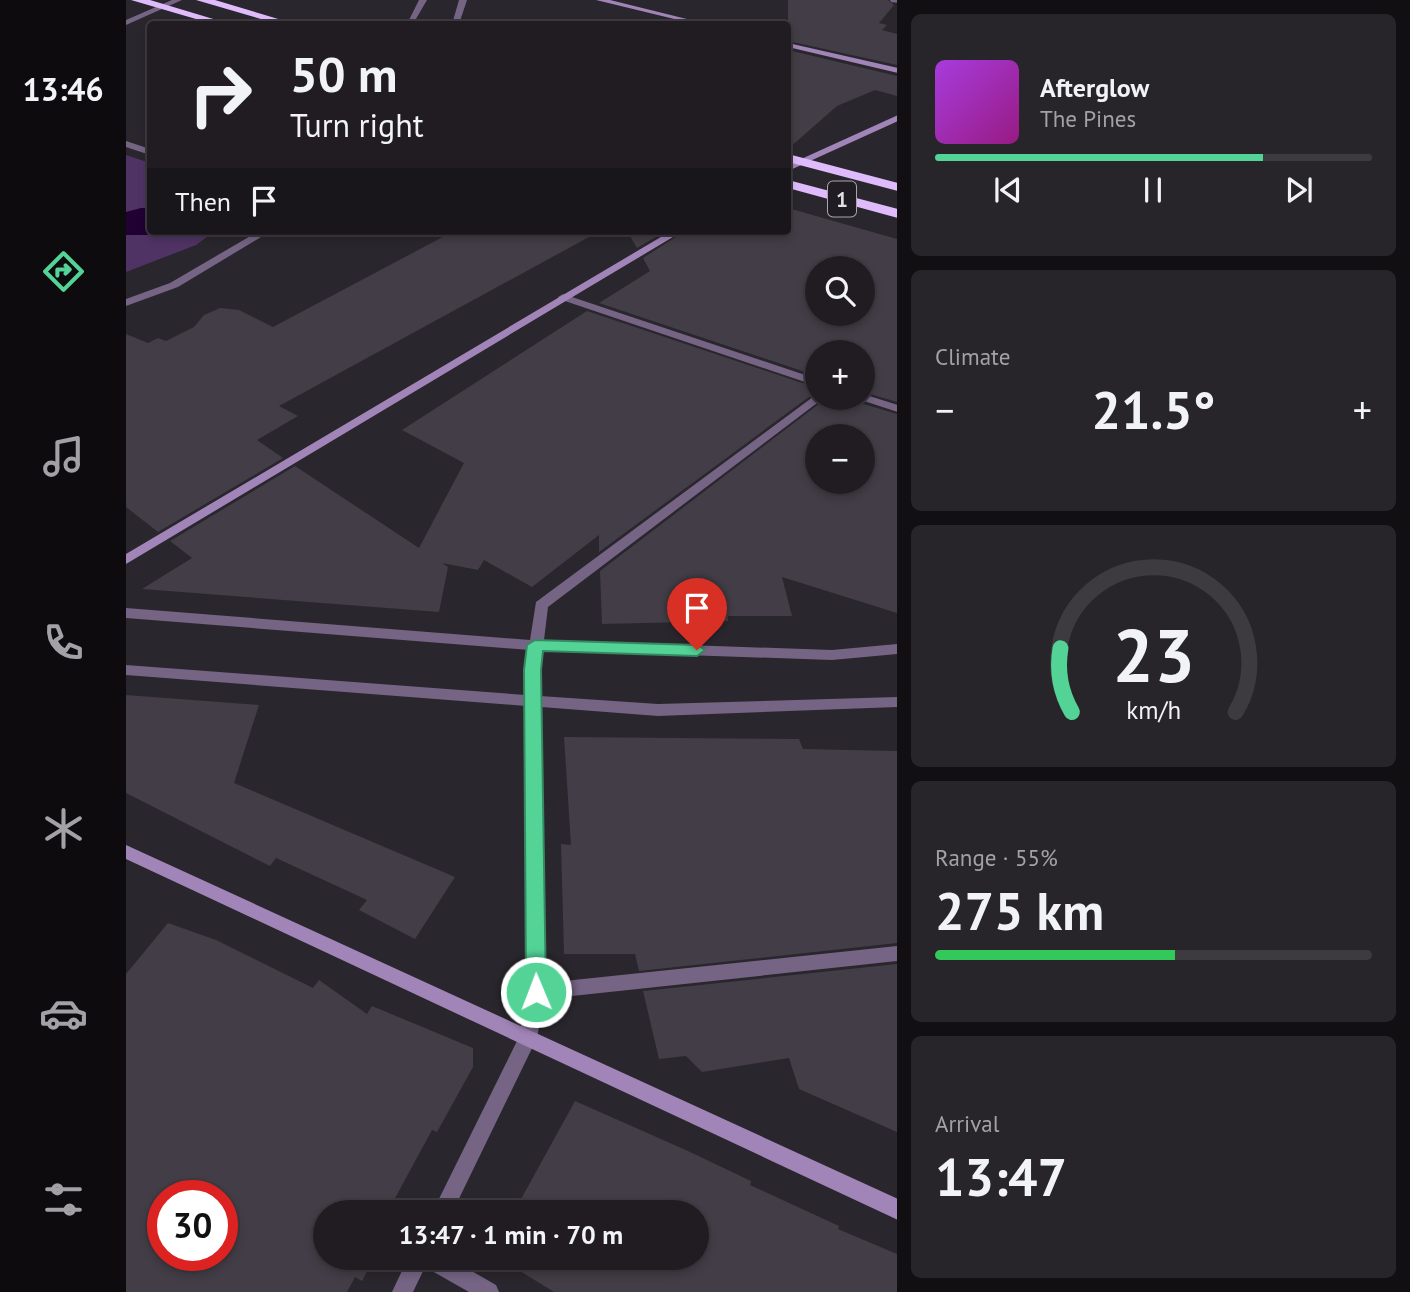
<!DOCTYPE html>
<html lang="en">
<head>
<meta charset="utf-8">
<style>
  :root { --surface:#201c22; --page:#28252a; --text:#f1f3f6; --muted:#a2a1a5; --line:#3d3a40; --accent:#53d396 }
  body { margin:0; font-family:"PT Sans",sans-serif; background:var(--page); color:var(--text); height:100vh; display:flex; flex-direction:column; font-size:26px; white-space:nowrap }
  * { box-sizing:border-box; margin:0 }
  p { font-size:23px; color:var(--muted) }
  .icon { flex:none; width:38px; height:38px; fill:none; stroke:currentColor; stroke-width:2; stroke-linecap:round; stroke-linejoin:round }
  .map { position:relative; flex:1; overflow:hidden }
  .details { display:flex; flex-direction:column; gap:14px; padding:14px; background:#120f13; width:513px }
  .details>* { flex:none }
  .top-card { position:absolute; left:21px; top:21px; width:644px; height:214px; border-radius:7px; box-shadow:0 4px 10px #0003,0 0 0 2px var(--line); background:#201c22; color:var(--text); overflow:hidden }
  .controls { position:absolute; left:679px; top:256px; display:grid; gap:14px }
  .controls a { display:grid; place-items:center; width:70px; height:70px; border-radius:50%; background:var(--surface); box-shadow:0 4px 10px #0003,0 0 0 2px var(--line); font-size:35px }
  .speed { position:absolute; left:21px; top:1180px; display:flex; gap:14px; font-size:35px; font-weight:700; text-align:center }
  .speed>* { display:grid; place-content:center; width:91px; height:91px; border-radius:50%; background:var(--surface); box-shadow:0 4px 10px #0003,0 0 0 2px var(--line); line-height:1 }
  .speed .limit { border:10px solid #d22; background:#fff; color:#111 }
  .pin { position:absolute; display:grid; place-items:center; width:60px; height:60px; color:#fff; margin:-72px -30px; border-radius:50% 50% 50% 0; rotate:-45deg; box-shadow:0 0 7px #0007 }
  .pin .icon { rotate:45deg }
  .me { position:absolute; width:77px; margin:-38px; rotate:359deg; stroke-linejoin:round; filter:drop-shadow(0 0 5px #0008) }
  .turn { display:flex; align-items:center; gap:24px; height:147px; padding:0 28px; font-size:32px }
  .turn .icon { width:91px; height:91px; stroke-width:2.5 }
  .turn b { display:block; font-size:49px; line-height:60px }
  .then { display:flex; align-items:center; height:66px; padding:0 28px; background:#0003; gap:14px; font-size:26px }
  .big { font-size:52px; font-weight:800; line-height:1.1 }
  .details .tile { flex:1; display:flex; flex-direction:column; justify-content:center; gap:10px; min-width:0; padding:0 24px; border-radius:10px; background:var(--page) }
  .details .dial { align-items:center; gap:0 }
  .dial svg { height:182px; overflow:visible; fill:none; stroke:var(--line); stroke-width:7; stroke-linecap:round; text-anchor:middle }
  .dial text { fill:var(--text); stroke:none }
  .song { display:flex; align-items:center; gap:21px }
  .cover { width:84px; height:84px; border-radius:10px; background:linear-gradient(135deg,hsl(280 70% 55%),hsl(310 70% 35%)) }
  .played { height:7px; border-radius:4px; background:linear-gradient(90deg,var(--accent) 75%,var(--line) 75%) }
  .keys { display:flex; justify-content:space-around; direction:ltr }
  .heat { display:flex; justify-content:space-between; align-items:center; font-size:38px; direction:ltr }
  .charge { height:10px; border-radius:5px; background:linear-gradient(90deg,#34c759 55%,var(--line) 0) }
  .trip { position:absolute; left:187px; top:1200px; width:396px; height:70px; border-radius:35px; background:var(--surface); box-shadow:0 4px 10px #0003,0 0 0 2px var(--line); font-weight:800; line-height:70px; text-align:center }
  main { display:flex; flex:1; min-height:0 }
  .tabs { display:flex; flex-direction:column; width:126px; justify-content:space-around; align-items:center; background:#0d0b0e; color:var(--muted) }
  .tabs .icon { width:49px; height:49px }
  .tabs .current { color:var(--accent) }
  .tabs b { font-size:32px; color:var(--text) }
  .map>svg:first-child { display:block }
  .green { fill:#503365 }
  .water { fill:#200132 }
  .building { fill:#423d46; fill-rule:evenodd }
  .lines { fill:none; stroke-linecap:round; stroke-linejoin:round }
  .street { fill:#756484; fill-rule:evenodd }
  .secondary { fill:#a285b8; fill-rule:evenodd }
  .highway { fill:#dfbbfb; fill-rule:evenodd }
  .route { fill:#53d396; stroke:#368962; stroke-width:2 }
  .labels { text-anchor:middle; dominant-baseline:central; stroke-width:7; stroke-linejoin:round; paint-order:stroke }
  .shield { fill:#201c24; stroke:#a8a5ab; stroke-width:2 }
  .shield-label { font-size:21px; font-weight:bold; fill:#e3e0e5 }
</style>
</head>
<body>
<main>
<nav class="tabs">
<b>13:46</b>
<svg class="icon current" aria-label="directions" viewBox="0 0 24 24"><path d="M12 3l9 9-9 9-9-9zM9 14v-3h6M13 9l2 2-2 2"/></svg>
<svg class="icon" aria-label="music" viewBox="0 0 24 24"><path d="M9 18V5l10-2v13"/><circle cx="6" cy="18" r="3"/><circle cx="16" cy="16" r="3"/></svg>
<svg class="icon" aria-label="phone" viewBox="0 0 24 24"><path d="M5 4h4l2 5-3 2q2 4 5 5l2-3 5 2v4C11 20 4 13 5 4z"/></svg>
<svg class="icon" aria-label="climate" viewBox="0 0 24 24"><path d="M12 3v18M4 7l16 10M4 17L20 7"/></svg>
<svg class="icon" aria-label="car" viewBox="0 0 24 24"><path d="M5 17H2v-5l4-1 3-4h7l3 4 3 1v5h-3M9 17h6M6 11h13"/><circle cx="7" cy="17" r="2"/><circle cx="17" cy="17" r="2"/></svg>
<svg class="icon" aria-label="filters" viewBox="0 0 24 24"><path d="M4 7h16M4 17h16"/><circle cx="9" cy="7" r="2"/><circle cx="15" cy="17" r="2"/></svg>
</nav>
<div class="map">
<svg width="772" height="1292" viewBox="0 0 772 1292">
  <rect width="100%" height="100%" fill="#2a262d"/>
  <path class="green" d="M0,155l24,8v68h65l-19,14 -70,27z"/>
  <path class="water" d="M15,208h9v23h9l-11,4h-22v-23z"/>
  <path class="building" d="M662,0h100l6,5 -15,18 8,2 -5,5 15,4v31l-109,-24z
    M662,50l109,26v20l-22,-6 -38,16 -49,43z
    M662,208l109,31v163l-34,-10v-40h-46v24l-218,-73 51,-32 -7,-13 42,-27h103zM691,268h46v45h-46z
    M328,231h146l-321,175 19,10 -41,24 26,18 -125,74 -32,-25v-173l22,9 10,-5 8,3 28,-14 10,-12 16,-7 19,2 34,17z
    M501,231h39l-29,17z
    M461,311l230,77v3l-218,161v-17l-67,52 -48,-27 -6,10 -36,-7 6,4 -9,45 -297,-23 50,-31 -22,-17 125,-75 124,82 45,-85 -62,-33z
    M702,397h25l4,5 40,12v199l-115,-36 10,39h-64v5l-126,3 -2,-53zM691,436h46v45h-46z
    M0,695l133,10 -25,78 221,94 -40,62 -56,-29 8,-10 -91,-42 -6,8 -144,-73z
    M438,737l235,2 4,10 94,2v192l-258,28 -4,-17h-71l-3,-110 10,1z
    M42,923l48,17 97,48 6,-8 48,34 5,-8 101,42v19l-36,65 -5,-2 -45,83h-61v45h48l-12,23 -7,-4 -8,15h-221v-318zM37,1195h59v60h-59z
    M771,964v168l-98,-43 -10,-31 -87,14 -16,-16 -27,3 -16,-68z
    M449,1101l113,50 63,30 -1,4 89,41 -1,3 59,25v38h-343l-55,-34h197v-45h-209l6,-13 22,10z"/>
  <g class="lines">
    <path class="street" d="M46,0h10l-56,25v-5z
      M293,0h8l-14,24h-6z
      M333,0h8l-8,24h-7z
      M764,0h8v3l-7,-1z
      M0,141l24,8v6l-24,-8z
      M133,231h12l-93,56 -52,19v-7l44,-16z
      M437,294l254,85v7l-258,-87 -1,-2z
      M691,394v3h8l-277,210 -4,33 288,10 66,-6v10l-66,6 -290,-10 -2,46 118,8 240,-7v10l-240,9 -117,-9 4,276 353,-37v15l-354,38 -7,39 -85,175h-20l87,-176 8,-45 -1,-286 -400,-31v-10l400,30 3,-45 -403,-32v-10l404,32 6,-38z
      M737,394l35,11v7l-40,-13 -2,-2h7z
      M282,1258h41l47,27 3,7h-30l-44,-25 -12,25h-21z"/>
    <path class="secondary" d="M470,0h14l97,24h-12z
      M662,43l110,25v5l-110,-26z
      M772,115v6l-110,50v-6z
      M545,231h12l-557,333v-10z
      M0,845l772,354v21l-772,-361z"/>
    <path class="highway" d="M5,0h19l80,24h-17z
      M70,0h19l80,24h-17z
      M662,154l110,29v8l-110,-29z
      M662,180l110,29v9l-110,-30z"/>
  </g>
  <path class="route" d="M409,640l162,5 8,5 -8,6 -154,-5 -2,19 5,322 -3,7 -7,2 -7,-2 -3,-7 -2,-322 3,-25z"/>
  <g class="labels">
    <rect class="shield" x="702" y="181.5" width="28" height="35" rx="5"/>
    <g class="shield-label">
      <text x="716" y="199">1</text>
    </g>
  </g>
</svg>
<div class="controls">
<a><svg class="icon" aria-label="search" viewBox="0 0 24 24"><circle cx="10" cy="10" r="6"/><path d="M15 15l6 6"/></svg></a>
<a>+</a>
<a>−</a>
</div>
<div class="speed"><div class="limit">30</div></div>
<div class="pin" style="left:571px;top:650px;background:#d93025"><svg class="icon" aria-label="arrive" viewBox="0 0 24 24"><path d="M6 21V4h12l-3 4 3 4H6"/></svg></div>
<svg class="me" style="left:410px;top:992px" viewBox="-20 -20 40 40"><circle r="17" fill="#53d396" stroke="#fff" stroke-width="3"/><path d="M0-11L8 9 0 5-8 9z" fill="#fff"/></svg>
<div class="trip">13:47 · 1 min · 70 m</div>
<div class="top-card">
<div class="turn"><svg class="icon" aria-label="right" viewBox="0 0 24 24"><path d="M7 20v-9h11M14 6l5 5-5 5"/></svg><div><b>50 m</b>Turn right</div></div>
<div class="then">Then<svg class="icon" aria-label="arrive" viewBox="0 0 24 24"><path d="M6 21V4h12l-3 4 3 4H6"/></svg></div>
</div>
</div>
<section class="details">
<div class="tile">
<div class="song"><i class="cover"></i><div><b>Afterglow</b><p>The Pines</p></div></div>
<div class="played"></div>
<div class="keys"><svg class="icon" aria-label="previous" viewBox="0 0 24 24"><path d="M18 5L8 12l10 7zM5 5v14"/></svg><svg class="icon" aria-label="pause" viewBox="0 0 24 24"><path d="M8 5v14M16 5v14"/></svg><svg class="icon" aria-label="next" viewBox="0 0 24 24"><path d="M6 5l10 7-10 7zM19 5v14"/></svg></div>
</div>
<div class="tile"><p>Climate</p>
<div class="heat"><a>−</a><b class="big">21.5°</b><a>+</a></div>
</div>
<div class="tile dial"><svg viewBox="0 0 100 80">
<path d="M14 69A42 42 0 1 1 86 69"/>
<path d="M14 69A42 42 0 0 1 9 41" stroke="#53d396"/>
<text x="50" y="56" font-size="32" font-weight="700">23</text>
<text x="50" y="72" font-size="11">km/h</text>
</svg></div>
<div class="tile"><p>Range · 55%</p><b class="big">275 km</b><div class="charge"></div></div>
<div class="tile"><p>Arrival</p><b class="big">13:47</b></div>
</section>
</main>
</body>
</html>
